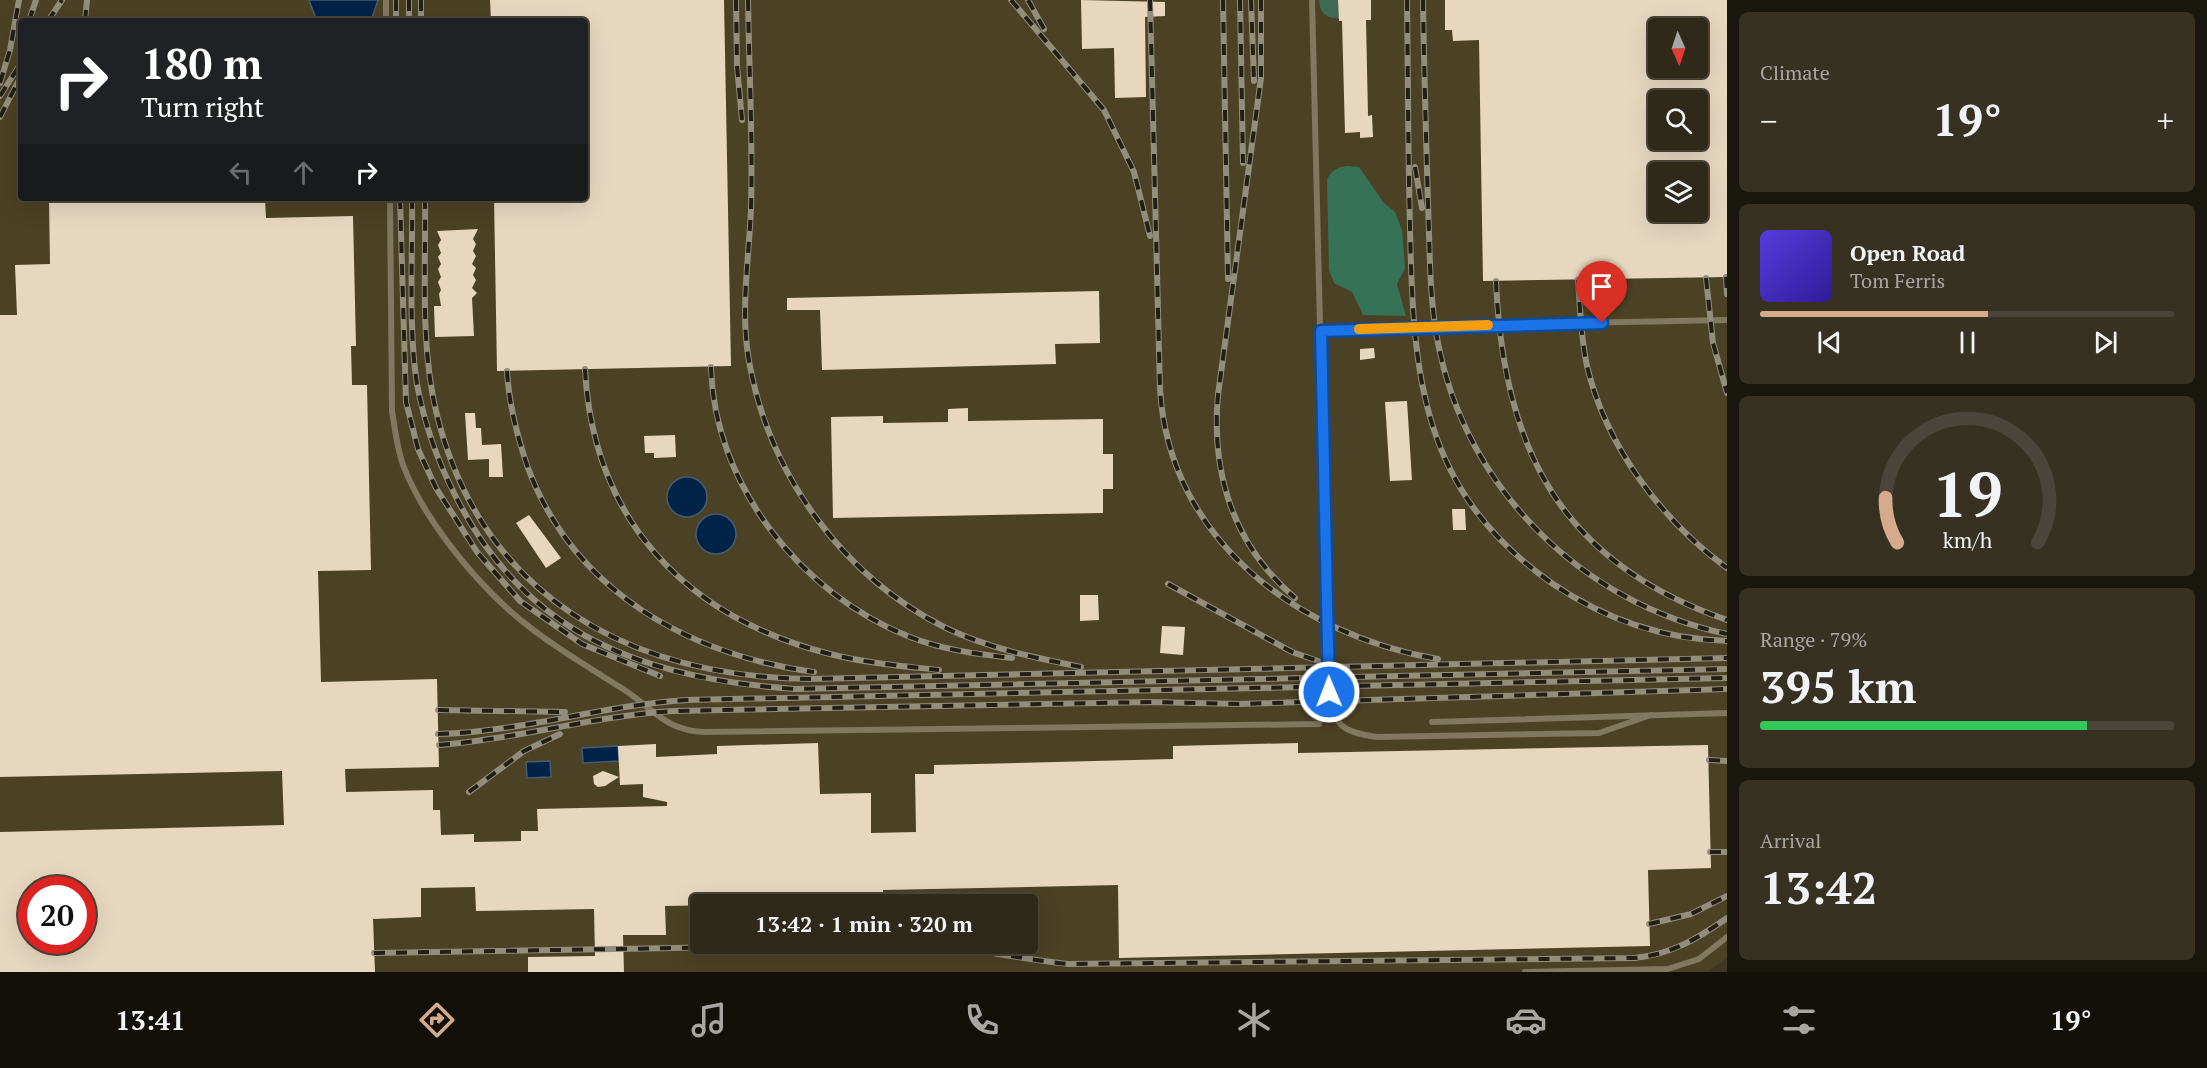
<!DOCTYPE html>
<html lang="en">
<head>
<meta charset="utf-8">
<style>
  :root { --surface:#2f2919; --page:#373122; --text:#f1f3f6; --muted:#a7a6a2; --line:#4a4538; --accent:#d6ab8b }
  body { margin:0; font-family:"PT Serif",serif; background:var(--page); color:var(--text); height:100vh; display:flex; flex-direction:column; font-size:22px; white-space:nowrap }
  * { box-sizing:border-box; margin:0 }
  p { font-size:20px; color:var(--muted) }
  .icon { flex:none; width:33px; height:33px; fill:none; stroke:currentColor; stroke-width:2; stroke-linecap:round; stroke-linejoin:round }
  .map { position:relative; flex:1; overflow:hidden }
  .drawer { display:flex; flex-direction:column; gap:12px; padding:12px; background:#1a170e; width:480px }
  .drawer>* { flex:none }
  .banner { position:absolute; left:18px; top:18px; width:570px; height:183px; border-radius:6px; box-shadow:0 6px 24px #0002,0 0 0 2px var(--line); background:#202124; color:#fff; overflow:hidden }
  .needle { width:39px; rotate:177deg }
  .fabs { position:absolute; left:1648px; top:18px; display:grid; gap:12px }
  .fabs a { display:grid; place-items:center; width:60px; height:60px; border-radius:6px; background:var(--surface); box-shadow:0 6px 24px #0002,0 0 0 2px var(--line); font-size:30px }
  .speed { position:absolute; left:18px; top:876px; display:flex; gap:12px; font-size:30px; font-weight:700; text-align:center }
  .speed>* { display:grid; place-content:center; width:78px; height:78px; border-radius:50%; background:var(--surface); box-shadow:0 6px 24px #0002,0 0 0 2px var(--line); line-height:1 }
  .speed .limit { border:9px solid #d22; background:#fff; color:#111 }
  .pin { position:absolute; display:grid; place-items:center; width:51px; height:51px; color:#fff; margin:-62px -26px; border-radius:50% 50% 50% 0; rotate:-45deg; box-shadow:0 0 6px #0007 }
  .pin .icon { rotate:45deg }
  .me { position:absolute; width:66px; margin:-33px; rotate:359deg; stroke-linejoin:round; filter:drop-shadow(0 0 4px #0008) }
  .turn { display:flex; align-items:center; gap:21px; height:126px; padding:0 24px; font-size:27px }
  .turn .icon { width:78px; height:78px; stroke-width:2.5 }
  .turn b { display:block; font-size:42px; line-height:51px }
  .lanes { display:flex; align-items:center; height:57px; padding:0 24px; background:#0003; justify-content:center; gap:30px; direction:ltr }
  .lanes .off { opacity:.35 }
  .big { font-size:45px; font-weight:800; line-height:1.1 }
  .drawer .card { flex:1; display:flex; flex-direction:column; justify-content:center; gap:9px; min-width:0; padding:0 21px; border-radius:9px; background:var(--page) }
  .drawer .dial { align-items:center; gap:0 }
  .dial svg { height:156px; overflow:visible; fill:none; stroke:var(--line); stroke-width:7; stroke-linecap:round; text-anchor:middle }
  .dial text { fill:var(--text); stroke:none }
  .song { display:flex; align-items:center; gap:18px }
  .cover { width:72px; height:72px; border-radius:9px; background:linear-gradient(135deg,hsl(250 70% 55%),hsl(250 70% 35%)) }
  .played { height:6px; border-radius:3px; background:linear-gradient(90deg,var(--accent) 55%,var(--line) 55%) }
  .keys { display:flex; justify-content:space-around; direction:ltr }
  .heat { display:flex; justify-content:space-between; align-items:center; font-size:33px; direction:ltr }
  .charge { height:9px; border-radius:4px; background:linear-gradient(90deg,#34c759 79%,var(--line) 0) }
  .trip { position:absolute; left:690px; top:894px; width:348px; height:60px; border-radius:6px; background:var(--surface); box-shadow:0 6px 24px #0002,0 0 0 2px var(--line); font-weight:800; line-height:60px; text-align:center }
  .dock { display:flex; height:96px; justify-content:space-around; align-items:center; background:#13100a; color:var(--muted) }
  .dock .icon { width:42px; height:42px }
  .dock .current { color:var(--accent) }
  .dock b { font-size:27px; color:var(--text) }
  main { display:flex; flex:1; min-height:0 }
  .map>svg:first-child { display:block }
  .built { fill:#4b4124; fill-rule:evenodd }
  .green { fill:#3f6b55 }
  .forest { fill:#367256 }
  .water { fill:#002347; stroke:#455c71; stroke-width:1.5 }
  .building { fill:#e7d7bf; fill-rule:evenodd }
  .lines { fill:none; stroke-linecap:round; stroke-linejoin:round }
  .lane { stroke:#80785f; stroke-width:6 }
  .rail-casing { stroke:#938d7b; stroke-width:6 }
  .rail { stroke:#221f15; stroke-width:4; stroke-dasharray:11; stroke-linecap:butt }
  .route-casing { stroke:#114b97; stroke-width:15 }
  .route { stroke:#1a73e8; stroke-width:10 }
  .slow { stroke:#f59e0b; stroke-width:10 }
</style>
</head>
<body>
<main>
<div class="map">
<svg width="1727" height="972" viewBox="0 0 1727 972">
  <rect width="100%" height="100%" fill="#3f3721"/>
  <path class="built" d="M0,0h1727v958l-20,14h-1707zM21,21h564v177h-564zM1659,28h39v40h-39zM1659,100h39v40h-39zM1659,172h39v40h-39zM32,890h50v50h-50zM700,904h328v40h-328z"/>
  <path class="green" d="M1319,0h19l1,18c-12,1 -20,-5 -20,-18z"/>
  <path class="forest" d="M1348,166l11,1 25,36 11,9 7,18 3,38 -8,16 9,32 -43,-1 -11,-23 -18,-9 -5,-13 -2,-90c4,-10 10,-13 21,-14z"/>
  <path class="water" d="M309,0h69l-7,21h-54z
    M667 497a20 20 0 1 1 40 0a20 20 0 1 1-40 0Z
    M696 534a20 20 0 1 1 40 0a20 20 0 1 1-40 0Z
    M618,746l1,15 -36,2 -1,-15z
    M550,761l1,16 -24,1 -1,-16z"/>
  <path class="building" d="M490,0h234l7,366 -234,5 -3,-173h91v-177h-94z
    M1081,0l84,2v14l-20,1 1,80 -31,1 -1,-50 -32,1z
    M1338,0h33v20h-5l2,96 4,-1 1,22 -13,1v-6l-15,1 -3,-112h-3z
    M1445,0h282v277l-244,4 -4,-241 -26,1 -1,-11h-7zM1659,28h39v40h-39zM1659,100h39v40h-39zM1659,172h39v40h-39z
    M49,198h216l1,20 87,-2 3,130h-5l1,39h15l4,185 -53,1 3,111 116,-3 2,88 -94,2 1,23 87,-2v20h7l1,25 33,-1v8l47,-1v-10h17l-1,-22 130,-3v-4l-24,-5v-13l-23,1 -2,-39 38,-2v13l61,-3v-8l101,-3 2,51 51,-1v40l45,-1 -1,-58h19v-9l239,-6v-13l125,-3v10l410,-8 3,123 -63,2 2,76 -531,12 -1,-73 -235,5v12l-218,4 1,29h-43l1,37h-96v-15l67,-1 -1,-47 -118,2 -1,-24 -54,1v29l-48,2 2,53h-375v-140l284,-7 -2,-54 -282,6v-462h17l-2,-50 35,-1zM32,890h50v50h-50z
    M478,229l-5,10 3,5 -3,7 3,5 -4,8 4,4 -3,7 3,5 -4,8 5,5 -5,5 2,38 -39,1 -1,-31h7l-2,-12 2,-4 -3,-8 3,-5 -3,-8 3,-5 -3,-7 3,-4 -3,-8 3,-5 -4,-9z
    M1099,291l1,52 -45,1 1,20 -234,6 -2,-60h-33v-12z
    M1374,348l1,10 -15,2v-11z
    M1407,401l5,79 -22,1 -5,-79z
    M968,408v13l135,-2v35h10v35h-10v24l-270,5 -2,-101 52,-1v7l65,-1v-13z
    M465,413h10l1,15h5l1,17 19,-1 2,33h-14v-18l-21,1z
    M675,435l1,22 -22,1v-5h-9l-1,-17z
    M1452,509h13l1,21h-13z
    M529,515l32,43 -15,10 -30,-45z
    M1080,595h18l1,25 -19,1z
    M1162,626l23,1 -2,28 -23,-2z
    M603,771l16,6 -14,9 -7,1 -4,-3 -1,-8z"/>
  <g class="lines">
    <path class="lane" d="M386,0v21
      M1312,0l17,692c4,35 15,40 48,45l222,-4 52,-18
      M390,198l2,213c3,18 5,37 11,54 20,52 66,109 107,146 34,30 75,54 113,78 30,19 42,42 82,43l614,-8
      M1321,331l92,-5 314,-6
      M1432,722l295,-9
      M1525,972l143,-3 31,-10 28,-22"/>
    <defs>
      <path id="rail" d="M396,0v21
        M409,0v21
        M421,0v21
        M736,0l1,66 5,54
        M748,0c1,69 5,139 3,208 -2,52 -11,102 -2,153 20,114 94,216 197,267 42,20 89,30 135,39
        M1011,0l93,110 30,62 16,64
        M1028,0l16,29
        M1150,0l10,389c9,151 138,246 278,270
        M1223,0l5,279
        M1240,0l3,163
        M1251,0l3,81
        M1261,0v78l-43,317c-7,78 15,150 77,203
        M1407,0c1,76 1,151 3,227 3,148 10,264 143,357 53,36 110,55 174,57
        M1423,0c1,68 3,136 5,204 2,46 1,93 10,139 28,146 145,261 289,291
        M29,21l7,-21
        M48,21l14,-21
        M85,21l2,-21
        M0,83l10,-33 9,-50
        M0,96l21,-33
        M0,117l21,-41
        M1415,167l7,41
        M400,198l6,204 12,47 18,39 41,64 43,49 62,43 78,32
        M412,198c1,58 -4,130 5,186 7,38 20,76 38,111 70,141 191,184 340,194l932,-20
        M425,198c1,70 -5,145 11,213 44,185 194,266 374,268l917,-21
        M1726,277l1,17
        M1706,278l7,65 14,50
        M1578,280c2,29 3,58 9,86 19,80 74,154 140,202
        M1496,281c7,168 65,282 231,339
        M711,367c3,118 90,227 199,270 33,13 67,17 102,21
        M585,369c8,151 100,248 245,285 35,9 73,12 109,16
        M507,371c2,34 10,65 21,97 46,124 162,187 286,204
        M1168,584l124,68 32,11
        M438,710l127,2
        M438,734c84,-2 165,-29 249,-34l1040,-22
        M439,745c79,-6 155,-29 234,-34l477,-9 89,2 488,-15
        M1709,760l18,1
        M469,792l55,-41 36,-17
        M1710,852h17
        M1649,924l42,-10 36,-18
        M374,953l546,-9c50,3 98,15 148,20l567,-6c37,-4 62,-19 92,-40"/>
    </defs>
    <use href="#rail" class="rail-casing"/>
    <use href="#rail" class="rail"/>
  </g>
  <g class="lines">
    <defs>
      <path id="route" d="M1329,692l-8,-361 281,-8"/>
    </defs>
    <use href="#route" class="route-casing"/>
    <use href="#route" class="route"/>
    <path class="slow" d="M1359,329l129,-4"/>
  </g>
</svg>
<div class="fabs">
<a><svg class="needle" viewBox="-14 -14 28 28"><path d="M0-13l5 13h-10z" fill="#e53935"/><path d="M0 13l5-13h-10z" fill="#a7a6a2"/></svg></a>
<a><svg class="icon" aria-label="search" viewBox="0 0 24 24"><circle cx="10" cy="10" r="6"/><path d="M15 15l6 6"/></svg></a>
<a><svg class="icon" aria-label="layers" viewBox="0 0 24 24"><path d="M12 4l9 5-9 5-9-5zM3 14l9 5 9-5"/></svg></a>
</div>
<div class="speed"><div class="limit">20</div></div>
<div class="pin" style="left:1602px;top:323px;background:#d93025"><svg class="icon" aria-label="arrive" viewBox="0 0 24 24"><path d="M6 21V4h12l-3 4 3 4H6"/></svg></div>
<svg class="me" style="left:1329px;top:692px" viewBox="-20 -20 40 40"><circle r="17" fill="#1a73e8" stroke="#fff" stroke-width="3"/><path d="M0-11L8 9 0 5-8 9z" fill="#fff"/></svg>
<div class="trip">13:42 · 1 min · 320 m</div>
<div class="banner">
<div class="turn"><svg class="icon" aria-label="right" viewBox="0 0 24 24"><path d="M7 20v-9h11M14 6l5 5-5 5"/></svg><div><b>180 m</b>Turn right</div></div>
<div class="lanes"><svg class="icon off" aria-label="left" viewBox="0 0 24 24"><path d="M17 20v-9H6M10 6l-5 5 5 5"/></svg><svg class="icon off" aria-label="ahead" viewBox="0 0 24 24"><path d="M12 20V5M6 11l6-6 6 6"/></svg><svg class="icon" aria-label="right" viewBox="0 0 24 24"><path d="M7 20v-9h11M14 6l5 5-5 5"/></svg></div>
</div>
</div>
<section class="drawer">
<div class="card"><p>Climate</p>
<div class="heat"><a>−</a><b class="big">19°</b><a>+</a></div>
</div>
<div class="card">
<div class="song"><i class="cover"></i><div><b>Open Road</b><p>Tom Ferris</p></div></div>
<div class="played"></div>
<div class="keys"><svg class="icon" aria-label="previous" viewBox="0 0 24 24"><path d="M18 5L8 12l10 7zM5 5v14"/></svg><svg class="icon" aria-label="pause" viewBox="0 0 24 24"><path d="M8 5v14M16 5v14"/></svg><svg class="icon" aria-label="next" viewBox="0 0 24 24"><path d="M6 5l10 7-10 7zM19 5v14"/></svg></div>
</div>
<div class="card dial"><svg viewBox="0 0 100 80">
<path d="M14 69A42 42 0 1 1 86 69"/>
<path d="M14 69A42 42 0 0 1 8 46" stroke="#d6ab8b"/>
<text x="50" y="56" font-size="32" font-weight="700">19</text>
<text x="50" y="72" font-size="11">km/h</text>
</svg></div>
<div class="card"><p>Range · 79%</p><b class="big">395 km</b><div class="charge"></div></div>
<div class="card"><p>Arrival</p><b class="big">13:42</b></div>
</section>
</main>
<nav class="dock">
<b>13:41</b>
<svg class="icon current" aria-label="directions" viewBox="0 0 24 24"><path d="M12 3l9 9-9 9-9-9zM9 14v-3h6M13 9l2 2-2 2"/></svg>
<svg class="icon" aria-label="music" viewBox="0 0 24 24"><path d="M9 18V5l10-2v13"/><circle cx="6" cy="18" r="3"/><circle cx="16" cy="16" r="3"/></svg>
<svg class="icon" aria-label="phone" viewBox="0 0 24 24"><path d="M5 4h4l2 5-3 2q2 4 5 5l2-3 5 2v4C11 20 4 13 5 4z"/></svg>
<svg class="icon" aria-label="climate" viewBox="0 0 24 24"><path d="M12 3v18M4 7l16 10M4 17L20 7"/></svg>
<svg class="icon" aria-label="car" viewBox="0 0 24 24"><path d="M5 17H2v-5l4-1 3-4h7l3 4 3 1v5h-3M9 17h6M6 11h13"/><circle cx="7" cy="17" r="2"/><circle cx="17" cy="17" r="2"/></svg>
<svg class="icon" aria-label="filters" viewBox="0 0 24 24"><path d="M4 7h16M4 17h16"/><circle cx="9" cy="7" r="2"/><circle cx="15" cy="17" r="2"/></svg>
<b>19°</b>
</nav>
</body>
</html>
